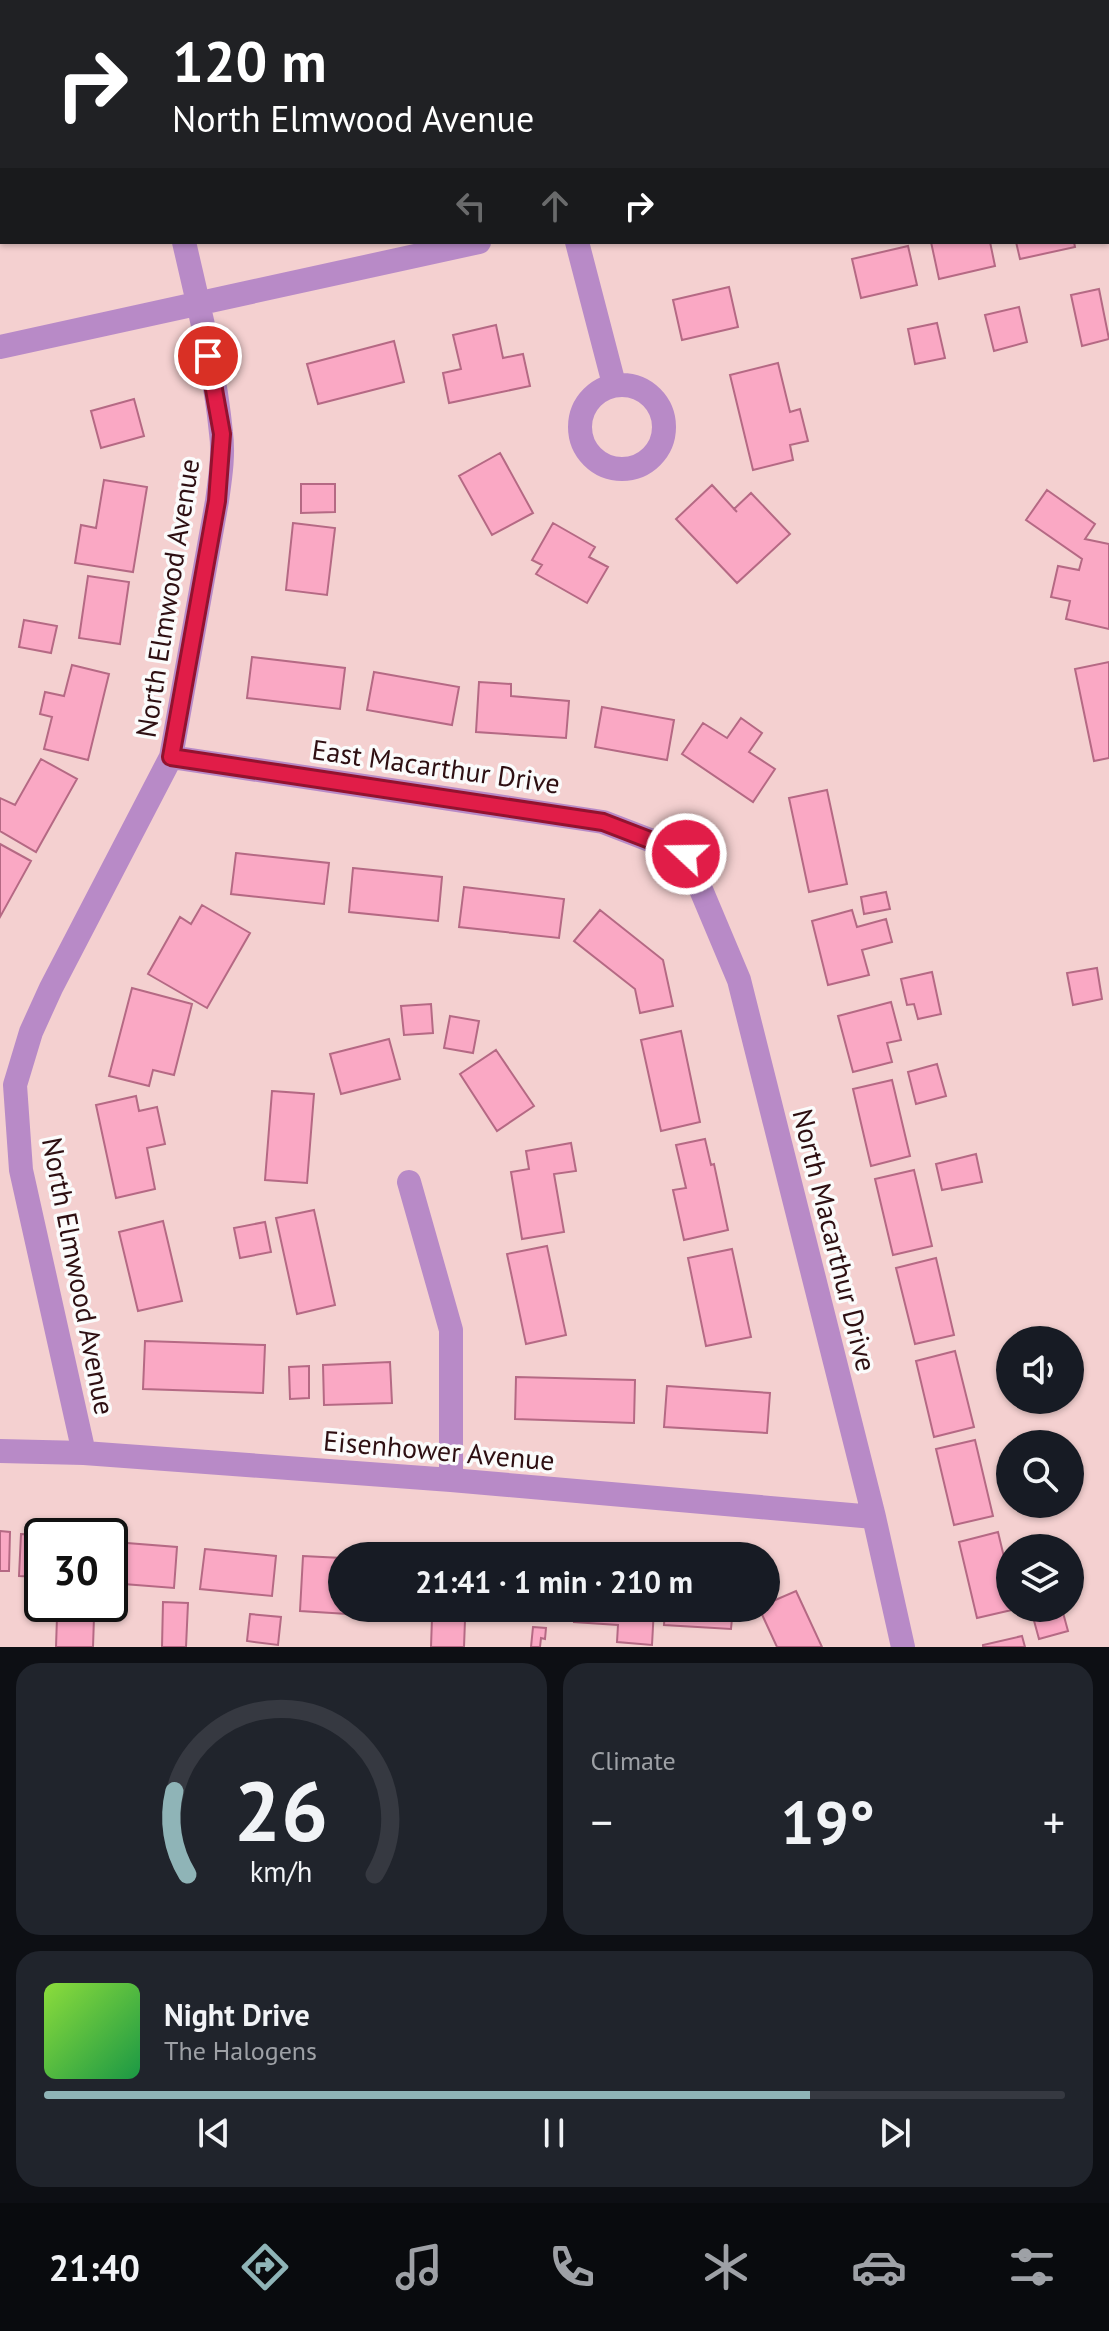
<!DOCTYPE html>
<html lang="en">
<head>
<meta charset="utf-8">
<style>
  :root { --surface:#171b24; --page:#20242c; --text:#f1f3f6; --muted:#9ea1a6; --line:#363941; --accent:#8fb4b7 }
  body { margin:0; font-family:"PT Sans",sans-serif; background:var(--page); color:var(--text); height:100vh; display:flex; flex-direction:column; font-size:30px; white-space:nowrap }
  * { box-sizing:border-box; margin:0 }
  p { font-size:26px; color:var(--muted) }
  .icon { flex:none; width:44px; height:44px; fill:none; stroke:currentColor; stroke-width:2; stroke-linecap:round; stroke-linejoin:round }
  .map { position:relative; height:1647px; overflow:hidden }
  .details { display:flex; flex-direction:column; gap:16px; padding:16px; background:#0d0f14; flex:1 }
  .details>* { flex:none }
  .hud { position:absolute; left:0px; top:0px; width:1110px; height:244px; box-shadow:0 2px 6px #0004; background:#202124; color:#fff; overflow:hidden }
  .buttons { position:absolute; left:996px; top:1326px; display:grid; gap:16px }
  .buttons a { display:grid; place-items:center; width:88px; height:88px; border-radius:50%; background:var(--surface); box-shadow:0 2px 6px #0004; font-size:40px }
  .speed { position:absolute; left:24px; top:1518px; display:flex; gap:16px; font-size:40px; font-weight:700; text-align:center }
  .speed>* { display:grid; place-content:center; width:104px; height:104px; border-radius:50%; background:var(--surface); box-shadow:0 2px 6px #0004; line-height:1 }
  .speed .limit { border:4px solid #111; border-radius:12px; background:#fff; color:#111 }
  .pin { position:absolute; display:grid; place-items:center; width:68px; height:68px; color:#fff; margin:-34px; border:4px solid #fff; border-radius:50%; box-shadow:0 2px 8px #0007 }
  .me { position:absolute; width:88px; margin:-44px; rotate:291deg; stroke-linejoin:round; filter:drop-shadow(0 0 6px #0008) }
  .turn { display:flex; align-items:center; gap:28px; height:168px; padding:0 40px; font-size:36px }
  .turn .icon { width:104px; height:104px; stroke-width:2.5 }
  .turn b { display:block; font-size:56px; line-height:68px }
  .lanes { display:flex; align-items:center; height:76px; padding:0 40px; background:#0003; justify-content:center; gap:40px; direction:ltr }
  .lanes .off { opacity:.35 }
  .big { font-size:60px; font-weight:700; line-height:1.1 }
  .details .widget { flex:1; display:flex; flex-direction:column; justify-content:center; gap:12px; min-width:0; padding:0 28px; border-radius:24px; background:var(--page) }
  .details .dial { align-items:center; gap:0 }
  .dial svg { height:208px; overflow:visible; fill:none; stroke:var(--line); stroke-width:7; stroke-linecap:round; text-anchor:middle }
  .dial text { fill:var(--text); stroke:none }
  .song { display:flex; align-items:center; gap:24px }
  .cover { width:96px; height:96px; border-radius:12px; background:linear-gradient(135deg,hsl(90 70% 55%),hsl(140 70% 35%)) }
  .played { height:8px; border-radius:4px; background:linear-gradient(90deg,var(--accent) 75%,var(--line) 75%) }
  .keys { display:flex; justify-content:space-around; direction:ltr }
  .heat { display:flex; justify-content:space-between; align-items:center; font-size:44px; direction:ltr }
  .details .tiles { flex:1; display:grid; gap:16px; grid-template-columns:1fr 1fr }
  .widget:last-child { grid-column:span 2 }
  .trip { position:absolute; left:328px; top:1542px; width:452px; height:80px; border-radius:40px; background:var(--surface); box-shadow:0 2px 6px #0004; font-weight:700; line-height:80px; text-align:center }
  .menu { display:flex; height:128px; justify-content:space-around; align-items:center; background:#090b0e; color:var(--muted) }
  .menu .icon { width:56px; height:56px }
  .menu .on { color:var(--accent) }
  .menu b { font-size:36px; color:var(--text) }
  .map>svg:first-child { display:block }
  .building { fill:#faa8c4; stroke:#b56984; stroke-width:2 }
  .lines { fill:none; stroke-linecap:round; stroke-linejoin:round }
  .street { stroke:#b88ac7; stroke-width:24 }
  .route-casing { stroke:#92132f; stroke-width:20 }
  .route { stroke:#e11d48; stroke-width:14 }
  .labels { text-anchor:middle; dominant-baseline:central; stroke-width:7; stroke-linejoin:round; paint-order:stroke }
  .street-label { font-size:28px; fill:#2e0f12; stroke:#fbfbfb }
</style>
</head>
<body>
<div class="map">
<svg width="1109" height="1647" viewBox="0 0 1109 1647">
  <rect width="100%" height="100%" fill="#f4d0d0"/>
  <path class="building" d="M931,242h59l5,24 -56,13z
    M1016,242h58l1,5 -55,12z
    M908,246l9,39 -56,13 -9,-39z
    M729,287l9,40 -56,13 -9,-40z
    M1099,289l10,50 -27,7 -11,-51z
    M1019,307l8,35 -33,9 -9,-36z
    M937,323l8,35 -30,6 -7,-35z
    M496,325l7,33 20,-4 7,32 -81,17 -6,-30 18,-4 -8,-34z
    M394,341l10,41 -86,22 -11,-40z
    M778,363l12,49 10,-3 8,32 -18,4 3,15 -40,10 -23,-95z
    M134,399l10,37 -43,12 -10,-37z
    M500,453l33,60 -41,22 -33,-59z
    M104,480l43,7 -14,85 -58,-9 6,-38 15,3z
    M301,484h34v28l-34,1z
    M712,485l25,27 -3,-3 17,-16 39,41 -53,49 -61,-64z
    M1047,490l48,34 -10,15 24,5v85l-43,-10 4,-18 -19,-4 7,-31 21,4 3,-11 -56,-39z
    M293,523l42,5 -8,67 -41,-5z
    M553,523l42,24 -6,10 19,10 -21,36 -51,-29 6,-9 -10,-5z
    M88,576l41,6 -9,62 -41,-6z
    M24,620l33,6 -6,27 -32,-6z
    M252,657l93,11 -5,41 -93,-11z
    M1109,662v96l-15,3 -19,-92z
    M72,665l37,9 -21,86 -44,-11 8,-32 -12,-3 5,-22 19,4z
    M374,672l85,15 -7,38 -85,-15z
    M479,682l32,2v12l58,5 -3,37 -90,-6z
    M602,707l72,13 -7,40 -72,-13z
    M741,718l21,15 -13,19 26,17 -22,33 -71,-48 21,-31 24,15z
    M41,759l36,20 -41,73 -36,-21v-33l15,7z
    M827,790l20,94 -38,8 -20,-94z
    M0,844l31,17 -31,56z
    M236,853l93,10 -5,41 -93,-10z
    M353,868l89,9 -4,44 -89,-9z
    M464,887l100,12 -5,39 -100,-11z
    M886,892l4,17 -26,5 -3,-17z
    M202,905l48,28 -43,75 -59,-34 32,-57 11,7z
    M600,910l63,50 10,46 -33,7 -5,-24 -61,-48z
    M852,910l5,17 29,-8 6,23 -30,8 7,25 -41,10 -16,-64z
    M1097,968l5,31 -29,6 -6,-32z
    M932,972l9,42 -23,5 -4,-15 -7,1 -6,-26z
    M132,988l60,16 -18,71 -21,-5 -4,16 -40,-10z
    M891,1002l10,38 -14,3 5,19 -39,10 -15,-56z
    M431,1004l2,29 -29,2 -3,-29z
    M450,1016l29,5 -6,32 -29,-5z
    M681,1031l19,91 -39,9 -20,-91z
    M389,1039l11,40 -59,15 -11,-40z
    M496,1050l38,56 -37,25 -37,-57z
    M937,1064l9,32 -30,8 -8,-32z
    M892,1080l18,76 -39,10 -18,-77z
    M272,1091l42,3 -7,89 -42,-3z
    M136,1096l3,15 18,-4 8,37 -18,4 8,41 -39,9 -20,-93z
    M705,1139l6,26 3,-1 14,66 -44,10 -11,-50 13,-2 -10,-43z
    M571,1143l5,28 -22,3 10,58 -42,7 -11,-67 18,-3 -3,-18z
    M976,1154l6,28 -40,8 -6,-26z
    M914,1170l18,76 -39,9 -18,-76z
    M314,1210l21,95 -38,9 -21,-96z
    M163,1221l19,80 -44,10 -19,-79z
    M265,1222l6,30 -31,6 -6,-30z
    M547,1246l19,89 -40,9 -19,-90z
    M732,1249l19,88 -45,9 -18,-88z
    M936,1258l18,77 -39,9 -19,-76z
    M145,1341l120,4 -2,48 -120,-4z
    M955,1351l19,76 -40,10 -18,-76z
    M390,1362l2,41 -68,2 -1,-40z
    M309,1366v32l-19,1 -1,-32z
    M516,1377l119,3 -1,43 -119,-4z
    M667,1386l103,7 -3,40 -103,-6z
    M975,1440l18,76 -39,9 -18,-76z
    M0,1531l10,1 -1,39h-9z
    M998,1532l12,50v26l6,1 -39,9 -18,-76z
    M21,1534l33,2h-12v41l-23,-1z
    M114,1542l63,5 -3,41 -63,-5z
    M205,1549l71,7 -4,40 -72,-7z
    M303,1556l39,2v50h38v8l-80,-5z
    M796,1591l26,56h-45l-18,-39h7v-4z
    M163,1602l25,1 -2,44h-24z
    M414,1608h21l-1,9 -4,4 -13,-1 -4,-5z
    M479,1608h68v4z
    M575,1608h79l-2,37 -35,-3 1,-17 -44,-3z
    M665,1608h68l-2,21 -67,-4z
    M1062,1609l6,22 -29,8 -6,-22z
    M250,1614l31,3 -3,28 -31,-4z
    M57,1617h37l-1,30h-37z
    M434,1617l31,3 -1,27h-33l1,-29z
    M533,1627l13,1 -1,11 -4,-1 -1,9h-9z
    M1022,1636l3,11h-42v-2z"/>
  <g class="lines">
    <path class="street" d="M126,0v2
      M727,0v2
      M1108,99h1
      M577,242l37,142
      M0,347l479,-105
      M580 427a42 42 0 1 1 84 0a42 42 0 1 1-84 0Z
      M171,757l432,65 83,32 53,126 135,537 29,130
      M409,1182l42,148v150
      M0,1451l84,2 367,27 423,37
      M84,1453l-63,-283 -6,-85 16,-53 20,-44 120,-231 46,-256c3,-22 7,-46 4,-68 -6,-63 -23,-130 -37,-191"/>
  </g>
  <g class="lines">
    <defs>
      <path id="route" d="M208,356l14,78 -5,67 -46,256 432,65 83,32"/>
    </defs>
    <use href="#route" class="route-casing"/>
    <use href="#route" class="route"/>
  </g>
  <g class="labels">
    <g class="street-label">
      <text transform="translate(167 598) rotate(-81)">North Elmwood Avenue</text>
      <text transform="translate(436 766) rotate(8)">East Macarthur Drive</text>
      <text transform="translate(835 1240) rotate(76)">North Macarthur Drive</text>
      <text transform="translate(79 1276) rotate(79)">North Elmwood Avenue</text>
      <text transform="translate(439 1450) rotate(5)">Eisenhower Avenue</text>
    </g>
  </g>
</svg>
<div class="buttons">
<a><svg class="icon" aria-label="sound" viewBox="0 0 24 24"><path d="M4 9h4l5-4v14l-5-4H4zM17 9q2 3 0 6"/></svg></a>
<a><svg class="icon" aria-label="search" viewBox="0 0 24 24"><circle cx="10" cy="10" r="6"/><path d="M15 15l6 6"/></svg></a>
<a><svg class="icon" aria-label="layers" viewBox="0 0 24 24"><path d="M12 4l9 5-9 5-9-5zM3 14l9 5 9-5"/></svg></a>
</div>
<div class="speed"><div class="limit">30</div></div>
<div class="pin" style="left:208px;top:356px;background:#d93025"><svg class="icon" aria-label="arrive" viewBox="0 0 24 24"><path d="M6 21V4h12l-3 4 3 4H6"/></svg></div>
<svg class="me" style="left:686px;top:854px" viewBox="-20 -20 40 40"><circle r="17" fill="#e11d48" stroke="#fff" stroke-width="3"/><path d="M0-11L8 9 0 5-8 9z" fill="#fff"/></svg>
<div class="trip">21:41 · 1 min · 210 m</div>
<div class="hud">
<div class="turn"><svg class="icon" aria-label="right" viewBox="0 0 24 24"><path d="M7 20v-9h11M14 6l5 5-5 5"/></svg><div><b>120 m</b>North Elmwood Avenue</div></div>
<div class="lanes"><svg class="icon off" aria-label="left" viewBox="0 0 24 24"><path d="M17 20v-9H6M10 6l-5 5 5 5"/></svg><svg class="icon off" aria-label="ahead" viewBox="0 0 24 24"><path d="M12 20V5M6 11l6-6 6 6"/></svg><svg class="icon" aria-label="right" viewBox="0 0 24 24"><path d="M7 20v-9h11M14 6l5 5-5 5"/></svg></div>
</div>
</div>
<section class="details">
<div class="tiles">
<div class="widget dial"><svg viewBox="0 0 100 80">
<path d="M14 69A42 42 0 1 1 86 69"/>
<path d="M14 69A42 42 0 0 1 9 37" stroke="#8fb4b7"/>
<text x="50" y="56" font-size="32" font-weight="700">26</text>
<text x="50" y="72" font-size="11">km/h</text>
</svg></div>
<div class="widget"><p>Climate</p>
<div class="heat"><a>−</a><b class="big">19°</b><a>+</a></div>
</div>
<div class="widget">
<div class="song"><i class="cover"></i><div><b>Night Drive</b><p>The Halogens</p></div></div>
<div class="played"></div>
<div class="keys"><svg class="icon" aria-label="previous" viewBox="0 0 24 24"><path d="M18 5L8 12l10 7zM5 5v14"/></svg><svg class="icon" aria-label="pause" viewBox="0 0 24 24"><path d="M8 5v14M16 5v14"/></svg><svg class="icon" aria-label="next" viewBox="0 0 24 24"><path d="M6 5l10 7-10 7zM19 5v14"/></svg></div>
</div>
</div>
</section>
<nav class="menu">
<b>21:40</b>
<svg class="icon on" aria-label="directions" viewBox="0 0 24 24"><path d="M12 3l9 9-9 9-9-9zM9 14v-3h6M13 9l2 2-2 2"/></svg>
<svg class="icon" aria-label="music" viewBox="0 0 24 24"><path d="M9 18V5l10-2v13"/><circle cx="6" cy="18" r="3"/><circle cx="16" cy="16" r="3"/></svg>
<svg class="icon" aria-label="phone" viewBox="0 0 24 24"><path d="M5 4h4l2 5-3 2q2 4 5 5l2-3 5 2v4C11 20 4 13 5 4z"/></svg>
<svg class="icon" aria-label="climate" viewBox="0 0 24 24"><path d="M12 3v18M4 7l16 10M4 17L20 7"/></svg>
<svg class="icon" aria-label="car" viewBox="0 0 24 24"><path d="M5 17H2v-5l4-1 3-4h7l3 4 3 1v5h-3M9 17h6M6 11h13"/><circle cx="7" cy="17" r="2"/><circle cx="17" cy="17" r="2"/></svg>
<svg class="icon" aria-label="filters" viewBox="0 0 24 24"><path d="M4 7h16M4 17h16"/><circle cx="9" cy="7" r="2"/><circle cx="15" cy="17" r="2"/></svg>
</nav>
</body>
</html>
